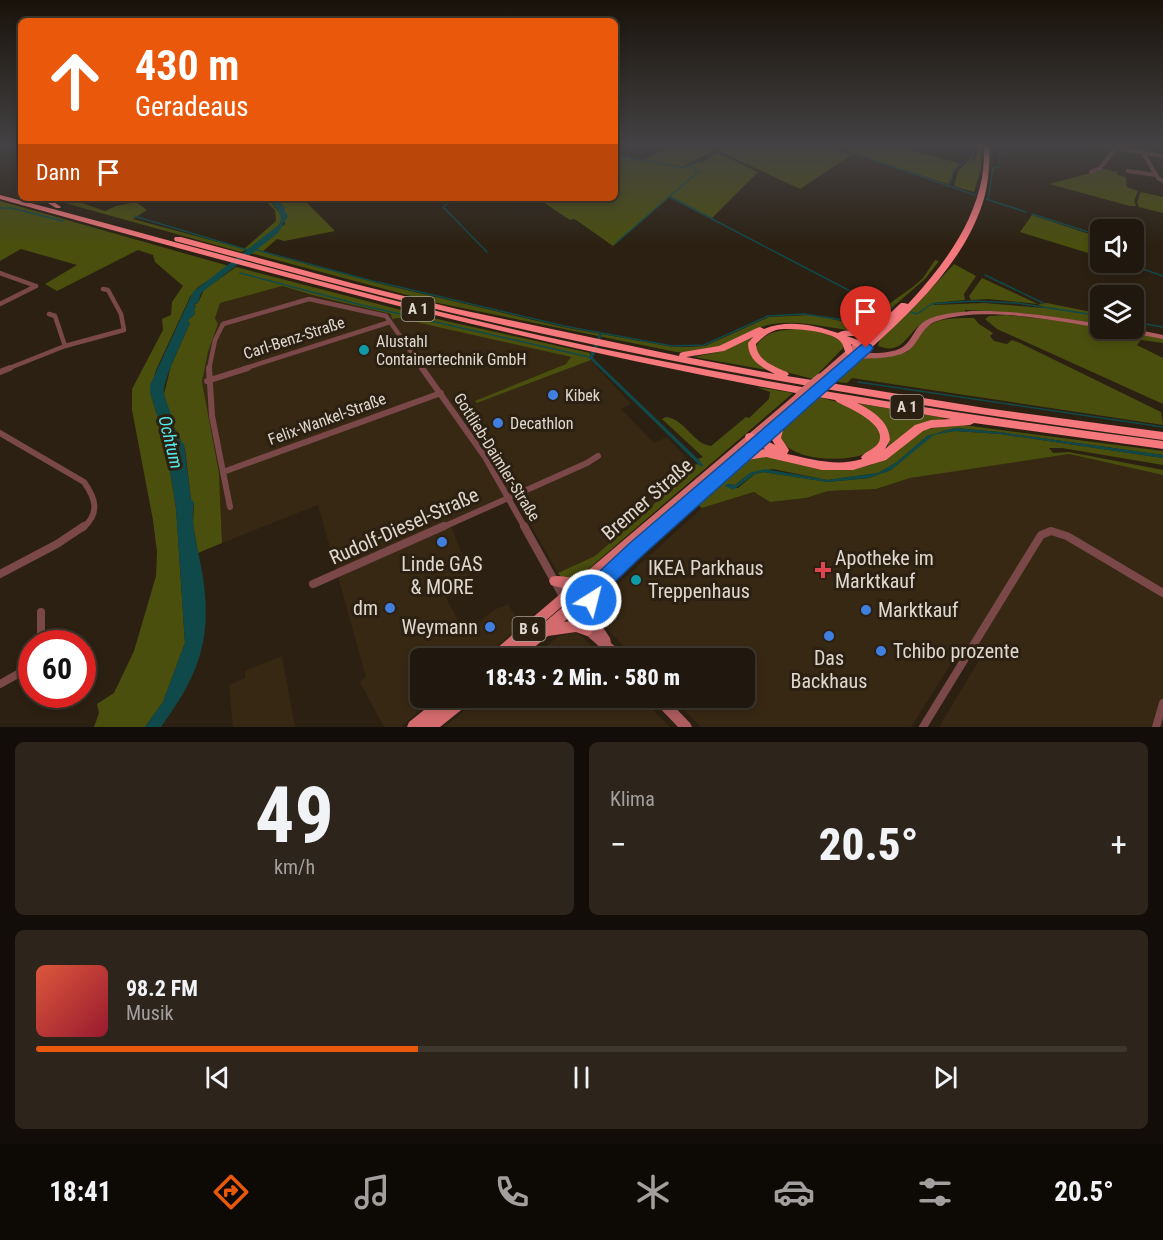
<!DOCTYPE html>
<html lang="de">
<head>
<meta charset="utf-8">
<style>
  :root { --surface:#20180e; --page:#2d251c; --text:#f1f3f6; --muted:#a2a09e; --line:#3d372e; --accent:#ea580c }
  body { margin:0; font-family:"Roboto Condensed",sans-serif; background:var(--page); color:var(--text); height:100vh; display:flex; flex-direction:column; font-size:22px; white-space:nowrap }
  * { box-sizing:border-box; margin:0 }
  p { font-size:20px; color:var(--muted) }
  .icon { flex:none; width:33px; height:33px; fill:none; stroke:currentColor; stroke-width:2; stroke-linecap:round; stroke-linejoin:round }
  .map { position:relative; height:727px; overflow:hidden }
  .side { display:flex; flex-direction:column; gap:15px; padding:15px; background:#120d08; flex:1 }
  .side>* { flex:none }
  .guide { position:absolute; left:18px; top:18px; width:600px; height:183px; border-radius:9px; box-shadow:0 3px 9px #0003,0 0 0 2px var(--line); background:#ea580c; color:#fff; overflow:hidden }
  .controls { position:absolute; left:1090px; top:219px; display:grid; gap:12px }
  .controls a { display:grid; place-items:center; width:54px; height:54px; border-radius:9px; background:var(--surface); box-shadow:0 3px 9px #0003,0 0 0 2px var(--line); font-size:30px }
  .speed { position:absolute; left:18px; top:630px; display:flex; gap:12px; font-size:30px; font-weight:700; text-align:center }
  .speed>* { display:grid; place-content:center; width:78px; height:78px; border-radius:50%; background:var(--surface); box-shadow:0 3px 9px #0003,0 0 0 2px var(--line); line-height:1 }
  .speed .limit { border:9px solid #d22; background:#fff; color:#111 }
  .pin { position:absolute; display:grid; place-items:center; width:51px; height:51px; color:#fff; margin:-62px -26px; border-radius:50% 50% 50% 0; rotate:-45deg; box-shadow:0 0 6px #0007 }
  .pin .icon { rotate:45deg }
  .me { position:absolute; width:66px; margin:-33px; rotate:36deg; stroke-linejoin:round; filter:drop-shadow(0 0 4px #0008) }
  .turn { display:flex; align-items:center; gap:21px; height:126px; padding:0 18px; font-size:27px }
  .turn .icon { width:78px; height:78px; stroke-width:2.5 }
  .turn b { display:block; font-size:42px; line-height:51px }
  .then { display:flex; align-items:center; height:57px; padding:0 18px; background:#0003; gap:12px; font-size:22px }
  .big { font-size:45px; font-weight:800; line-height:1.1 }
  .side .tile { flex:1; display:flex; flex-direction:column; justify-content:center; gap:9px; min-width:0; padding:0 21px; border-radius:9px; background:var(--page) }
  .side .dial { align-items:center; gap:0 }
  .dial b { font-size:78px; line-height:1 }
  .song { display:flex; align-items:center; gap:18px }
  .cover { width:72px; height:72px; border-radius:9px; background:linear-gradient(135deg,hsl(10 70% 55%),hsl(350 70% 35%)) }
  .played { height:6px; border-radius:3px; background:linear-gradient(90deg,var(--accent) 35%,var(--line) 35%) }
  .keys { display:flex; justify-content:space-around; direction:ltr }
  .heat { display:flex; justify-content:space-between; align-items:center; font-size:33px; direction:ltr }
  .side .tiles { flex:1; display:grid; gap:15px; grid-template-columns:1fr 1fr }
  .tile:last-child { grid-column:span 2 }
  .trip { position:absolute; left:410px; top:648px; width:345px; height:60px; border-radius:9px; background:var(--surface); box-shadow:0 3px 9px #0003,0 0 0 2px var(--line); font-weight:800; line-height:60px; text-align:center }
  .tab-bar { display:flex; height:96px; justify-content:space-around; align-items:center; background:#0d0a06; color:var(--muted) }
  .tab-bar .icon { width:42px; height:42px }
  .tab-bar .active { color:var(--accent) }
  .tab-bar b { font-size:27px; color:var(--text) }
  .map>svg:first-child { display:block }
  .built { fill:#372814 }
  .green { fill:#4a4f0e }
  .water { fill:#10494a }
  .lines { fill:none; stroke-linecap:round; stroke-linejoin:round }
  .stream { stroke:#10494a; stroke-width:1.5 }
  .street-far3 { stroke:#7b4849; stroke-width:4 }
  .street-far2 { stroke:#7b4849; stroke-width:4.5 }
  .street-far1 { stroke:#7b4849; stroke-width:6 }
  .street { stroke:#7b4849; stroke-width:8 }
  .secondary { fill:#ac5c5e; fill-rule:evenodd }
  .primary { fill:#d36b6e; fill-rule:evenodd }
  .highway { fill:#f5787d; fill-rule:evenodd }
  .primary-bridge { stroke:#d36b6e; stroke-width:9 }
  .route { fill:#1a73e8; stroke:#114b97; stroke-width:1.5 }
  .culture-dot { fill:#0f9aa8; stroke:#2b2012; stroke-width:2 }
  .shop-dot { fill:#3f7fe0; stroke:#2b2012; stroke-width:2 }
  .health-dot { fill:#e0444e; stroke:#2b2012; stroke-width:2 }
  .labels { text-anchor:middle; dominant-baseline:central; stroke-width:6; stroke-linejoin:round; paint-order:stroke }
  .shield { fill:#2b2012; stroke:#aaa196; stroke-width:1.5 }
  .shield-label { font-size:15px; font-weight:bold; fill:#e0d8cf }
  .street-label { font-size:16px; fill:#e0d8cf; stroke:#2b2012 }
  .poi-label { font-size:16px; fill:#e0d8cf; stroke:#2b2012; text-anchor:start }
  .water-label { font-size:18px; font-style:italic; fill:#53e8ea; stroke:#2b2012 }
  .near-street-label { font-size:20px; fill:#e0d8cf; stroke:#2b2012 }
  .near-poi-label { font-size:20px; fill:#e0d8cf; stroke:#2b2012; text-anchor:start }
</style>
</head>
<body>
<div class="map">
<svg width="1163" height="727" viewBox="0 0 1163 727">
  <rect width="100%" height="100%" fill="#2b2012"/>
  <path class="built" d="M281,286l35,10 76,18v5l6,-1 75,16 98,23 -5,7 -90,37 1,2 113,-43 41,44 -10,5 33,34 13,-6 29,31 -101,88 -37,17 -43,-76 -64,28 21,57 -27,14 20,37 29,-23 14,-6 13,22 -36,30 -7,2h-58v40h14l-33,29h-17l-24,-45 6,-5 -48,-172 -96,38 -3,-70 -17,-91 6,-30 10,-28 -3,-6 5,-15z
    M1069,454l94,21v252h-224l42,-70 -18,-12 -52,82h-210l-29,-29h72v-40h-109l-37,-39 -1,-16 105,-95 53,-16 15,10 36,-4 22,-7 48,-2 34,-11 50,-9z
    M577,632l27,26h-73l28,-22z
    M282,656l13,71h-62l-4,-42 16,-7v-7z
    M480,698h161l29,29h-226z"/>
  <path class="green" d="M671,145h24l18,6 -31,16 23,-6 13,-8 40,19 -46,46 -42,-22 -57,50 -34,-24 -5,-3 -4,1 -33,-22h78v-43l32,7 -5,-1z
    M735,145h61l14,4 11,-4 30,10 -51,34 -79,-37z
    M854,145h36l69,18 -11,21 -98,-32 -3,-2z
    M979,145h2v24l-7,23 -20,-6 4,-15 14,-14 2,6z
    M1100,168l17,4 1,3 8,2 1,10 11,4 -4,10 2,5h-6l-81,-22 49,-13z
    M1141,192l22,5v16l-24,-6 -2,-5z
    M47,198h36l-1,5 23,8 11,-5 20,-4 11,8 -14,9 111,30 32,-28 -1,-11 -13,-12h5l12,14 3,7c-4,14 -28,28 -41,33z
    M275,198h27l33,33 -51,10 -7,-2 -15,13 115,31 186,44 110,20h15l17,-1 64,-29 42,-2 40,8 13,-1 50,-36 9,-8 12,-18 4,1 -14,18 -60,52c-32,0 -60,-12 -92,-7 -21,3 -36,18 -55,24 -14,4 -28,5 -42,4l-243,-50 -183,-49 35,-29 -1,-17z
    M0,201l229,65 -32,22 -7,9 -34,73 -6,22 11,36 -1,7 9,30 7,43 9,135 -22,59 -18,25h-51l5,-14 -2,-9 17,-11 20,-42 22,-75 1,-24 -4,-32 -21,-110v-21l31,-59 -1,-11 9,-4 1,-13 11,-16 -28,-24 -2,-7 -15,-5 -81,41 -12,-7 32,-19 -56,-16 -21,12z
    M1032,215l69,23v19l-81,-25z
    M954,264l22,12 -12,18 1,6 -32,3 1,2 50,-2 60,5 -6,-4 -50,-5 -17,1 -2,-4 13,-18 56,26 9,-1 54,11v10l-79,-11 -57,-3 1,4c-12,1 -27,1 -38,6 -20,8 -23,37 -50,26l2,-7 33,-31z
    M236,267l192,50 162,36 1,7 -114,43 -2,-2 91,-37 5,-7 -173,-39 -6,1 -1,-5 -75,-18 -34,-10 -62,17 -5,15 3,6 -10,28 -6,30 17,91 3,70 -24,10 -5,-29 1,-22 -3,-2 -6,-51 -11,-22 -10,-33 7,-28 19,-43 -3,-2 8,-7 -1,-4 2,-4 -3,-1 5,-2 6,-13z
    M1007,315l54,6 102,17v5l-22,-3 -4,5 26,13v46l-166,-75 -12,-10 4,-3z
    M974,318l5,6 14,9 -3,3 4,5 13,3 5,-4 8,3 141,69 2,13 -311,-47 -5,5 -10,-1 25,-23 45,-7c7,-7 11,-16 18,-23 11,-12 33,-11 49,-11z
    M797,329l25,3 19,8 3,7 -31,32c-21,-6 -47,-9 -58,-30 7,-17 24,-19 42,-20z
    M754,335c-15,17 6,27 19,36l-79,-14 29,-6z
    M757,387l36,6 -214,184 -4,3 -13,-2 -4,-5 37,-17 100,-88 -1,-2 2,-2 7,2 -5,-7 5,-2 -41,-38 4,-2c19,2 27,27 45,29l35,-29 3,1 20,-19 1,-7z
    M818,397l31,8 29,20 3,16c-4,4 -9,10 -14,12 -21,10 -80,9 -88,-18l7,-10z
    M856,403l89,15 -28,7 -30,24c7,-25 -12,-35 -31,-46z
    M963,425l200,26v4l-164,-23 -44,-4 -28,8 -30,26 -19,11 -51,7 -54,-11 -23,4 -15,12 -7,-1 -2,2 12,2 17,-14 8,-2 65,10 41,-4 22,-8 43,-36 21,-3 45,3 163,24v7l-101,-17h-13l4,5 16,-1 94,18v5l-94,-21 -159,24 -34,11 -48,2 -22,7 -36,4 -16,-10 -52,16 -5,-4 55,-47 9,-1 95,12 15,-3 15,-7 39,-29z"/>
  <path class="water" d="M267,198h8l7,8 5,1 -4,1 5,8 -10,17 -77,60 -3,10 -5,1 3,2 -2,4 1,4 -8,7 3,1c-4,13 -28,58 -26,71 1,7 5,14 7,22 2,10 5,22 13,29l7,56 3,2c-4,23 4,47 8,69 11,67 -2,102 -41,156h-16l18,-25 22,-59 -9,-135 -7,-43 -9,-30 1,-7 -11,-36v-7l43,-93 87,-68c4,-11 -6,-19 -13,-26z
    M599,334h3l-9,24 105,101 5,6 -2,2 -112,-109z
    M955,428l44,4 164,23v3l-163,-24 -45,-3 -21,4 -43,35 -22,8 -42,4 -64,-10 -8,2 -22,16 -8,-4 2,-2 8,1 15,-12 15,-4 62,11 51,-7 19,-11 30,-26z"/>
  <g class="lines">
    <path class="stream" d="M832,145l10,4
      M847,151l128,44
      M615,155l71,13 3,-2
      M707,158l26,-13
      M690,165l12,-5
      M949,186l5,-16 23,-20
      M670,197l205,107
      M455,198l-12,9 44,45
      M986,199l40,13
      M988,200l5,-32 6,-1 1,-14 7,-1 2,-7
      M0,208h11l52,13
      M1032,214l69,22
      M134,216l114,34
      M616,243l83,-72 -9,-6
      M253,249l123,33
      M1123,262l40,14
      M240,273l125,33 224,51
      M985,275l58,28
      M378,282l186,44 108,20 32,-1 64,-29 36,-2 53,8 29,-16 7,2
      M911,312l6,2 15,-10 40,-3 45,2 84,13
      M1134,322l29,5
      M858,382l305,45"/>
    <path class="street-far3" d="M1099,145l64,11
      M1138,145l20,33 5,3
      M1128,171l28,4
      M1091,172l9,-4 19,-23"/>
    <path class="street-far2" d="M0,273l36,13
      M0,304l36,-18
      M49,314l6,2 10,30
      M7,369l58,-23 59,-16 -3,-16 -13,-24 -5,-1
      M209,369l6,-29 8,-16 86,-25 77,17 37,53
      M243,369l147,-47"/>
    <path class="street-far1" d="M209,368l3,48 11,56
      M422,368l63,89 40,71
      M0,372l10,-4
      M207,381l41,-13
      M0,433l84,49c12,17 16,31 -1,46
      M230,507l-7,-35 218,-79
      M441,528l146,-65 11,-7"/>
    <path class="street" d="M524,526l40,72
      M0,574l57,-30 27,-18
      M313,584l131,-58
      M41,612v32
      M0,684l32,-18
      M923,727l118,-192 10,-4 16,5 96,57
      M1156,727l7,-24"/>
    <path class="secondary" d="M972,311c44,-1 86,6 129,13v4c-49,-8 -116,-22 -164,-7 -15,5 -17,20 -28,29 -15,10 -37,7 -54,10l-4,-3 4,-3c14,-2 33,1 46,-6 9,-5 12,-15 18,-22 12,-13 37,-13 53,-15z
      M1112,328h18l33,7v4l-48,-9z
      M564,593l4,1 2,5 3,-1 4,1 20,19 13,20 1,5 13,11 1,4h-13l-47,-42 -6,-18 1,-4z
      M652,698h14l24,25 2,4h-14l-24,-25z"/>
    <path class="primary" d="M859,341l4,3 -1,2 -39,34h-6l-1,-2 1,-2 39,-34z
      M866,345l3,1 1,2 -1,2 -36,31h-6l-1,-2 1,-2 36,-31z
      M800,392l3,1 1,2 -1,2 -282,245 62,-52 224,-195h6l1,2 -1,2 -214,193 -2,13 2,17 -2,4 -5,1 1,3 -2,4 -4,2 -11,-4 -28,4 -27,22h-15l1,-3 -4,3h-15l2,-4 76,-65 -15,-4 -2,-4 2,-4c7,-3 19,2 28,1l218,-185zM585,603l3,22 -12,-5 -12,2z
      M439,698h32l-1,5 -30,24h-33l2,-5z"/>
    <path class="highway" d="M984,145h6c-1,20 -1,40 -8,60 -20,59 -68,104 -113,145h-6l-12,-6 2,8 -4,3 -3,-1c-2,-4 -2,-9 -6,-13 -9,-10 -51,-14 -64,-11 -9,3 -14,8 -20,14 1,17 18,22 31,28l2,2 -2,2 198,32 178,24v8c-208,-28 -415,-61 -619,-106 -124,-27 -246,-60 -369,-93l-1,-2 1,-2h6l174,47 102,25 222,47 1,-3 3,-1 36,-6 38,-18 3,-1 4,2c24,-10 50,-4 74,4 9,-6 23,1 33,-4 8,-4 22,-19 30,-26h3l4,1c34,-37 64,-76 74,-126 2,-11 2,-22 2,-33zM847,336h16l-5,4zM753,337l-5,6c0,17 13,24 27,31l-89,-17 38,-6z
      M0,195c179,47 357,99 538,140 207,46 415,79 625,106v8l-189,-26 -4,2 -39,3 -8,3 -37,29 -33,10h-31l-56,-13 -25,4 -4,-1 -1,-3 1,-3 28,-5 -19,-9 -1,-3 1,-3 4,-1 4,1 21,11 -4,-7 6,-19h6l2,3 -4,16 8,12 -2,4c24,5 50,13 75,5l-1,-2c5,-6 14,-8 18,-15 8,-18 -30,-34 -42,-40l-2,-2c-284,-49 -558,-124 -835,-201zM857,403l94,16 -20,1 -16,5 -30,24 5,-9c-1,-19 -17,-29 -33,-37z
      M40,198h8l13,9 -1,1h-4z"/>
    <path class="primary-bridge" d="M800,395l20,-17
      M810,397l20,-18"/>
  </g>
  <linearGradient id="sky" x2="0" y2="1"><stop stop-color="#18120a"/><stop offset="0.59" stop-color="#444244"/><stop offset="1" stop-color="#444244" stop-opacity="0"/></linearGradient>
  <rect width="1163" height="246" fill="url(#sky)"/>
  <path class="route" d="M866,343l5,2 2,3 -2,3 -228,204 -42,40 -3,11 -7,3 -7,-3 -3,-6 5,-16 44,-41 231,-198z"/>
  <g class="culture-dot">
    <circle cx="364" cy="350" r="6"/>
    <circle cx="636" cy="580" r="6"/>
  </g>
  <g class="shop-dot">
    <circle cx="553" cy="395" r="6"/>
    <circle cx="498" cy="423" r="6"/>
    <circle cx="442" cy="542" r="6"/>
    <circle cx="390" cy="608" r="6"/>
    <circle cx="866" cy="610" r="6"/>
    <circle cx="490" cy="627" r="6"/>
    <circle cx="829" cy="636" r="6"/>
    <circle cx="881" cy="651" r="6"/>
  </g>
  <path class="health-dot" d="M820 561h6v6h6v6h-6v6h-6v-6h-6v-6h6z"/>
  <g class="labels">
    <g class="shield">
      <rect x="401.5" y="297" width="33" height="24" rx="4.5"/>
      <rect x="890.5" y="395" width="33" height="24" rx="4.5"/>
      <rect x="512.5" y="617" width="33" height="24" rx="4.5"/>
    </g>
    <g class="shield-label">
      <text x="418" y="309">A 1</text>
      <text x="907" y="407">A 1</text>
      <text x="529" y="629">B 6</text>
    </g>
    <g class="street-label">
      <text transform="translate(294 338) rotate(-18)">Carl-Benz-Straße</text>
      <text transform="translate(327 419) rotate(-20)">Felix-Wankel-Straße</text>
      <text transform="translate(497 457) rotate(58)">Gottlieb-Daimler-Straße</text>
    </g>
    <g class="poi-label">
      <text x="376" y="341">Alustahl<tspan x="376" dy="18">Containertechnik GmbH</tspan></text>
      <text x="565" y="395">Kibek</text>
      <text x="510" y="423">Decathlon</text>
    </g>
    <g class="water-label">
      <text transform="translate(171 442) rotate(76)">Ochtum</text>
    </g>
    <g class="near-street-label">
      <text transform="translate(647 499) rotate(-41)">Bremer Straße</text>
      <text transform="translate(404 526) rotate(-24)">Rudolf-Diesel-Straße</text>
    </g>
    <g class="near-poi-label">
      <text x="835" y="558">Apotheke im<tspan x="835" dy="23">Marktkauf</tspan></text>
      <text x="442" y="564" text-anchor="middle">Linde GAS<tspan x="442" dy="23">&amp; MORE</tspan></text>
      <text x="648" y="568">IKEA Parkhaus<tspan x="648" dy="23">Treppenhaus</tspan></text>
      <text x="378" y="608" text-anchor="end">dm</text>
      <text x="878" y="610">Marktkauf</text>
      <text x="478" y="627" text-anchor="end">Weymann</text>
      <text x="893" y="651">Tchibo prozente</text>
      <text x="829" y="658" text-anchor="middle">Das<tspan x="829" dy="23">Backhaus</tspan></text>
    </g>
  </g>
</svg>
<div class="controls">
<a><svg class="icon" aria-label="sound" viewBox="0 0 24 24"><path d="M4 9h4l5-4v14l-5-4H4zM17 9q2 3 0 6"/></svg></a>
<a><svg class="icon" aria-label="layers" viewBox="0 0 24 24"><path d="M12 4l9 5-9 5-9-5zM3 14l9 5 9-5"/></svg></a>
</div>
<div class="speed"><div class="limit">60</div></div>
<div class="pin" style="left:866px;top:348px;background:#d93025"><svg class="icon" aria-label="arrive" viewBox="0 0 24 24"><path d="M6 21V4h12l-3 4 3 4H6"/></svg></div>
<svg class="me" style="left:591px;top:600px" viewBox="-20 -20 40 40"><circle r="17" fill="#1a73e8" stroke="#fff" stroke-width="3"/><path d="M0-11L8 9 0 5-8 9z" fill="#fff"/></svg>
<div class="trip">18:43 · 2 Min. · 580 m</div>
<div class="guide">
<div class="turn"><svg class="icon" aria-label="ahead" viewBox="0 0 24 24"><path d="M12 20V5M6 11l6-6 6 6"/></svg><div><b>430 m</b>Geradeaus</div></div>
<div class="then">Dann<svg class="icon" aria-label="arrive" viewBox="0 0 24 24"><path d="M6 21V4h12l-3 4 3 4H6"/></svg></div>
</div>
</div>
<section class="side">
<div class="tiles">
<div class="tile dial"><b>49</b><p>km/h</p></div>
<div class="tile"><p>Klima</p>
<div class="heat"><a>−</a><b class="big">20.5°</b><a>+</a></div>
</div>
<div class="tile">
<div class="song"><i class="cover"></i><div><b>98.2 FM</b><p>Musik</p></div></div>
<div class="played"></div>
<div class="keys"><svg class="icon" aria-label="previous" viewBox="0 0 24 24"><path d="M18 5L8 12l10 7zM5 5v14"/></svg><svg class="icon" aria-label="pause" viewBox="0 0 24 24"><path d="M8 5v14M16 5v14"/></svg><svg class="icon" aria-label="next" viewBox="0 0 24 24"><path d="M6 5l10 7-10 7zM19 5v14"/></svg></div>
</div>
</div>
</section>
<nav class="tab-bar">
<b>18:41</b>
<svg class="icon active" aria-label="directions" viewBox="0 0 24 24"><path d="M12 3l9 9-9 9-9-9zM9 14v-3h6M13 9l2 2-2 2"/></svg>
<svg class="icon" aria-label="music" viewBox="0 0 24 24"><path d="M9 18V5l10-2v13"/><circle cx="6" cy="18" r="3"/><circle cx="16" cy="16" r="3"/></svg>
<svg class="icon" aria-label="phone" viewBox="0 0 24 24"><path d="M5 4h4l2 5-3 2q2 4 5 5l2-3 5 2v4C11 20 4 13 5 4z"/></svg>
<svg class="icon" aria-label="climate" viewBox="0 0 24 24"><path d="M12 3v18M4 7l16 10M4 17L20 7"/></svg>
<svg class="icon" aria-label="car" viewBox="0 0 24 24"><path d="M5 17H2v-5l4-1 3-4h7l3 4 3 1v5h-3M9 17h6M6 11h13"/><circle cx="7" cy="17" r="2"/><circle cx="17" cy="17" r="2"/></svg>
<svg class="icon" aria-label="filters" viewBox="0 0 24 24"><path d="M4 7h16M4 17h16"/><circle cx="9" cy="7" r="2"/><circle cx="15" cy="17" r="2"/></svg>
<b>20.5°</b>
</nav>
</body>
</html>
